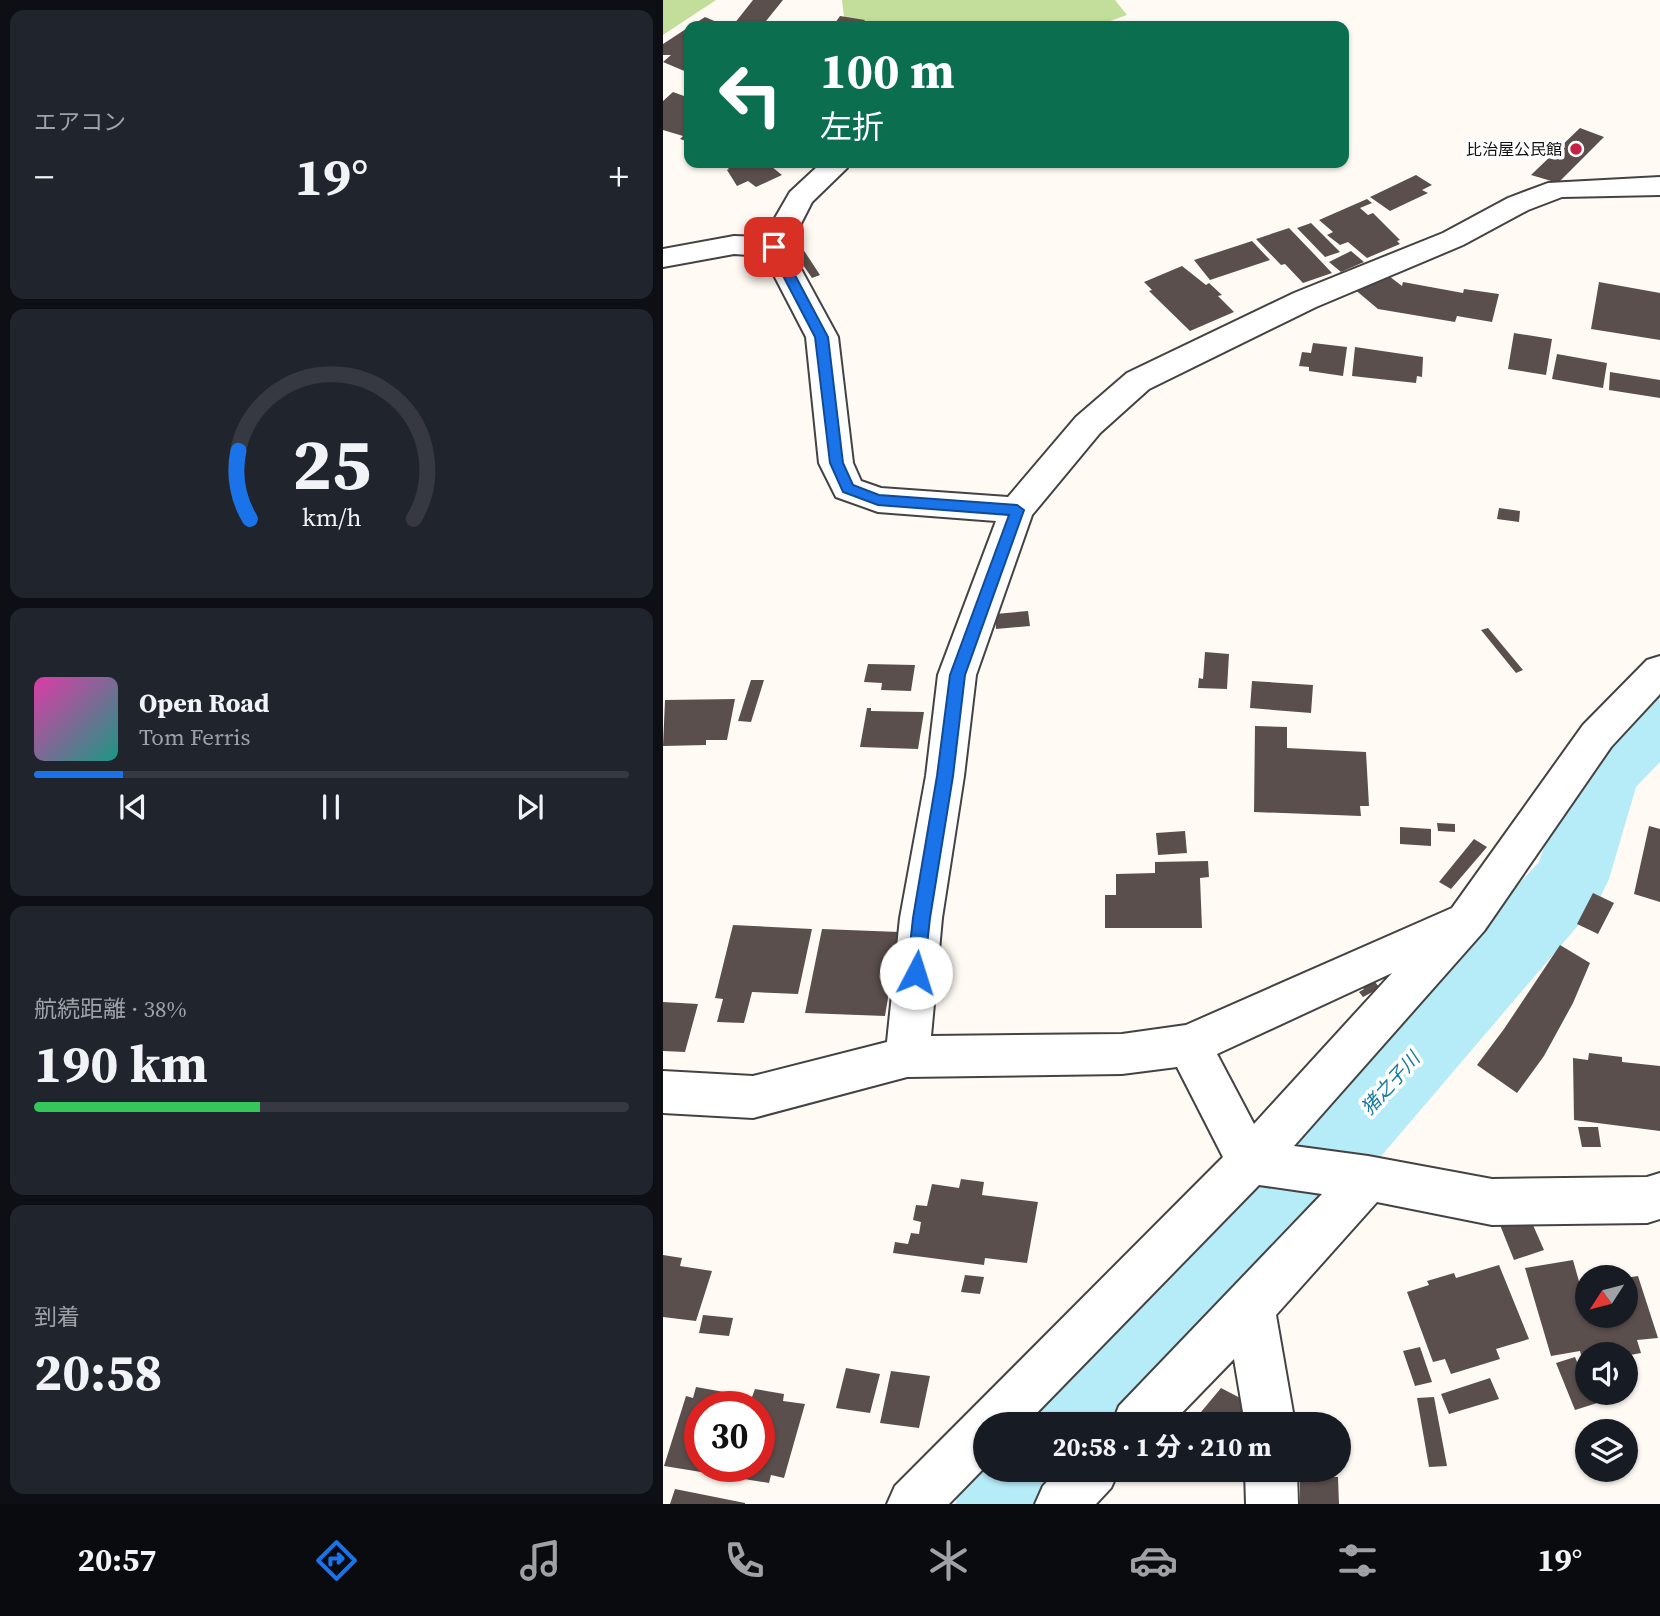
<!DOCTYPE html>
<html lang="ja">
<head>
<meta charset="utf-8">
<style>
  :root { --surface:#171b24; --page:#20242c; --text:#f1f3f6; --muted:#9ea1a6; --line:#363941; --accent:#1a73e8 }
  body { margin:0; font-family:"Source Serif 4","Noto Sans JP",serif; background:var(--page); color:var(--text); height:100vh; display:flex; flex-direction:column; font-size:26px; white-space:nowrap }
  * { box-sizing:border-box; margin:0 }
  p { font-size:23px; color:var(--muted) }
  .icon { flex:none; width:38px; height:38px; fill:none; stroke:currentColor; stroke-width:2; stroke-linecap:round; stroke-linejoin:round }
  .map { position:relative; flex:1; overflow:hidden }
  .drawer { display:flex; flex-direction:column; gap:10px; padding:10px; background:#0d0f14; width:663px }
  .drawer>* { flex:none }
  .guide { position:absolute; left:21px; top:21px; width:665px; height:147px; border-radius:14px; box-shadow:0 2px 5px #0004; background:#0b6e4f; color:#fff; overflow:hidden }
  .needle { width:46px; rotate:234deg }
  .buttons { position:absolute; left:912px; top:1265px; display:grid; gap:14px }
  .buttons a { display:grid; place-items:center; width:63px; height:63px; border-radius:50%; background:var(--surface); box-shadow:0 2px 5px #0004; font-size:35px }
  .speed { position:absolute; left:21px; top:1391px; display:flex; gap:14px; font-size:35px; font-weight:700; text-align:center }
  .speed>* { display:grid; place-content:center; width:91px; height:91px; border-radius:50%; background:var(--surface); box-shadow:0 2px 5px #0004; line-height:1 }
  .speed .limit { border:10px solid #d22; background:#fff; color:#111 }
  .pin { position:absolute; display:grid; place-items:center; width:60px; height:60px; color:#fff; margin:-30px; border-radius:14px; box-shadow:0 4px 10px #0006 }
  .me { position:absolute; width:77px; margin:-38px; rotate:5deg; stroke-linejoin:round; filter:drop-shadow(0 0 5px #0008) }
  .turn { display:flex; align-items:center; gap:24px; height:147px; padding:0 21px; font-size:32px }
  .turn .icon { width:91px; height:91px; stroke-width:2.5 }
  .turn b { display:block; font-size:49px; line-height:60px }
  .big { font-size:52px; font-weight:700; line-height:1.1 }
  .drawer .widget { flex:1; display:flex; flex-direction:column; justify-content:center; gap:10px; min-width:0; padding:0 24px; border-radius:14px; background:var(--page) }
  .drawer .dial { align-items:center; gap:0 }
  .dial svg { height:182px; overflow:visible; fill:none; stroke:var(--line); stroke-width:7; stroke-linecap:round; text-anchor:middle }
  .dial text { fill:var(--text); stroke:none }
  .song { display:flex; align-items:center; gap:21px }
  .cover { width:84px; height:84px; border-radius:10px; background:linear-gradient(135deg,hsl(320 70% 55%),hsl(170 70% 35%)) }
  .played { height:7px; border-radius:4px; background:linear-gradient(90deg,var(--accent) 15%,var(--line) 15%) }
  .keys { display:flex; justify-content:space-around; direction:ltr }
  .heat { display:flex; justify-content:space-between; align-items:center; font-size:38px; direction:ltr }
  .charge { height:10px; border-radius:5px; background:linear-gradient(90deg,#34c759 38%,var(--line) 0) }
  .trip { position:absolute; left:310px; top:1412px; width:378px; height:70px; border-radius:35px; background:var(--surface); box-shadow:0 2px 5px #0004; font-weight:700; line-height:70px; text-align:center }
  .tabs { display:flex; height:112px; justify-content:space-around; align-items:center; background:#090b0e; color:var(--muted) }
  .tabs .icon { width:49px; height:49px }
  .tabs .on { color:var(--accent) }
  .tabs b { font-size:32px; color:var(--text) }
  main { display:flex; flex:1; min-height:0 }
  .map>svg:first-child { display:block }
  .forest { fill:#c3dd9a }
  .lines { fill:none; stroke-linecap:round; stroke-linejoin:round }
  .river { fill:#b6ebf8; fill-rule:evenodd }
  .building { fill:#5a4f4c; fill-rule:evenodd }
  .minor-casing { stroke:#434343; stroke-width:4 }
  .minor { fill:#fff; fill-rule:evenodd }
  .route { fill:#1a73e8; stroke:#114b97; stroke-width:2 }
  .poi-dot { fill:#c72246; stroke:#fff; stroke-width:2.5 }
  .labels { text-anchor:middle; dominant-baseline:central; stroke-width:7; stroke-linejoin:round; paint-order:stroke }
  .far-poi-label { font-size:16px; fill:#101010; stroke:#fff; text-anchor:end }
  .water-label { font-size:19px; font-style:italic; fill:#147ba0; stroke:#fff }
</style>
</head>
<body>
<main>
<section class="drawer">
<div class="widget"><p>エアコン</p>
<div class="heat"><a>−</a><b class="big">19°</b><a>+</a></div>
</div>
<div class="widget dial"><svg viewBox="0 0 100 80">
<path d="M14 69A42 42 0 1 1 86 69"/>
<path d="M14 69A42 42 0 0 1 9 39" stroke="#1a73e8"/>
<text x="50" y="56" font-size="32" font-weight="700">25</text>
<text x="50" y="72" font-size="11">km/h</text>
</svg></div>
<div class="widget">
<div class="song"><i class="cover"></i><div><b>Open Road</b><p>Tom Ferris</p></div></div>
<div class="played"></div>
<div class="keys"><svg class="icon" aria-label="previous" viewBox="0 0 24 24"><path d="M18 5L8 12l10 7zM5 5v14"/></svg><svg class="icon" aria-label="pause" viewBox="0 0 24 24"><path d="M8 5v14M16 5v14"/></svg><svg class="icon" aria-label="next" viewBox="0 0 24 24"><path d="M6 5l10 7-10 7zM19 5v14"/></svg></div>
</div>
<div class="widget"><p>航続距離 · 38%</p><b class="big">190 km</b><div class="charge"></div></div>
<div class="widget"><p>到着</p><b class="big">20:58</b></div>
</section>
<div class="map">
<svg width="997" height="1504" viewBox="0 0 997 1504">
  <rect width="100%" height="100%" fill="#fffbf4"/>
  <path class="forest" d="M0,0h53l-53,35z
    M179,0h273l12,15 -31,11h-251z"/>
  <g class="lines">
    <path class="river" d="M997,688v74l-24,25 -27,92 -11,23 -303,355 -154,167h-112l16,-33 188,-196 306,-333 29,-89 10,-21 57,-56z
      M322,1453v17h98l-14,34h-114l14,-34z"/>
  </g>
  <path class="building" d="M90,0h30l-21,26 -28,-2z
    M177,16l25,4 -5,6h-27z
    M42,17l21,9h-35z
    M26,27v46l-26,-11 8,-7h-8v-11z
    M10,92l11,4 5,-2v48l-9,-3 3,-3 -20,-6v-29z
    M917,128l24,9 -46,46 -27,-8z
    M59,163h45l15,12 -26,12 -8,-6 -11,5 -10,-16 2,-1z
    M753,175l16,10 -10,5 6,3 -38,18 -20,-14z
    M704,199l5,4 -12,5 8,7 5,-2 27,27 -3,1 3,3 -33,14 -19,-16 -8,3 -13,-10 6,-3 -14,-12z
    M648,223l29,29 -15,5 -28,-29z
    M626,228l25,26 18,19 -29,10 -18,-19 -4,1 -25,-26z
    M589,241l18,19 -60,20 -16,-20z
    M136,243l21,32 -8,3 -22,-32z
    M688,251l13,11 -23,10 -12,-10z
    M519,266l24,19 3,-2 13,12 -4,1 16,16 -44,19 -41,-40 3,-1 -8,-8z
    M722,273l17,13 1,-4 60,11 1,-4 35,5 -7,28 -35,-6 -2,6 -77,-13 -25,-21z
    M936,282l61,11v47l-69,-11z
    M851,333l38,6 -6,36 -38,-6z
    M650,343l34,4 -4,29 -34,-5v-4l-10,-1 3,-14 9,1z
    M692,347l68,10 -1,20 -5,-1 -1,7 -64,-7z
    M894,354l50,9 -4,25 -51,-9z
    M947,372l50,8v18l-51,-8z
    M836,508l21,3 -1,11 -22,-3z
    M365,611l2,15 -34,3 -1,-15z
    M825,628l35,42 -7,3 -35,-43z
    M542,652l24,2 -2,35 -29,-1 1,-10 4,1z
    M205,664l47,1 -4,26 -30,-1 1,-7 -18,-1z
    M88,680h13l-13,42 -13,-1z
    M589,681l61,4 -2,28 -61,-5z
    M72,699l-8,41h-21v5l-43,1 2,-46z
    M204,708h4v3l53,1 -6,37 -58,-2z
    M592,726l32,1v21l79,4 3,54h-9l1,10 -107,-4z
    M774,823l18,1v8l-17,-1z
    M986,826l11,3v73l-26,-8z
    M737,827l31,2v17l-31,-2z
    M522,831l2,22 -29,2 -2,-22z
    M811,839l13,8 -36,42 -12,-7z
    M545,861l1,16 -9,1 2,50h-97v-33h11v-21l39,-1v-11z
    M930,893l21,10 -16,31 -21,-10z
    M70,925l79,4 -14,65 -46,-2 -8,31 -27,-1 6,-23 -8,-1z
    M159,929l77,3 -14,84 -80,-3z
    M897,945l30,18 -17,40 -29,53 -27,37 -40,-28 27,-36z
    M707,976l10,12 -17,9 -4,-5 5,-3 -5,-6z
    M0,1002l35,2 -13,48 -22,-1z
    M926,1053l33,4v5l38,4v65l-86,-11 -1,-62 15,2z
    M915,1127h20l3,20h-19z
    M298,1179l23,3 -2,13 56,7 -11,61 -42,-5 -1,7 -91,-12 2,-11 13,2 3,-11 8,1 2,-12 -8,-2 3,-15 11,1 5,-22 27,4z
    M866,1216l15,34 -30,10 -14,-35z
    M0,1255l19,3 -2,8 32,5 -16,50 -33,-4z
    M910,1260l7,25 7,-1v32h38v-38l13,-2 20,62 -21,2 4,13 -16,3 -38,-2v8l-4,1 -3,-12 -29,5 -26,-88z
    M836,1265l30,74 -33,10 4,10 -49,15 -6,-15 -12,3 -26,-70 22,-7 -2,-4 27,-8 2,5z
    M302,1275l19,2 -4,17 -19,-2z
    M40,1315l30,3 -4,18 -30,-3z
    M757,1347l12,35 -17,4 -12,-35z
    M912,1357l7,17 5,-1v20l39,1 -51,16 -19,-47z
    M183,1368l34,6 -10,39 -34,-5z
    M228,1371l39,5 -11,52 -39,-5z
    M827,1378l9,21 -50,15 -8,-20z
    M33,1387l56,10 3,-8 29,5 -1,7 22,3 -21,74 -13,-3 -2,8 -105,-17 22,-70 7,2zM37,1407h59v59h-59z
    M558,1388l25,13 1,23h-56z
    M771,1397l13,69 -18,1 -12,-69z
    M637,1477h38l1,27h-39z
    M12,1489l70,14v1h-75z"/>
  <g class="lines">
    <defs>
      <path id="minor" d="M154,163h28l2,5 -35,34 -23,45 49,90 15,126 8,18 20,7 127,9 68,-80 51,-44 167,-80 149,-60 65,-35 40,-15 112,-6v18l-98,2 -34,13 -65,35 -147,62 -167,82 -49,44 -68,82 -56,160 -12,101 -22,142 -11,118 191,-2 64,-9 266,-117 131,-183 64,-65 13,-4v38l-49,53 -127,184 -190,215 74,10 124,23 155,-2 13,-4v46l-13,4 -155,2 -115,-23 -101,113 19,109h-50l-11,-65 -63,65h-59l7,-18 203,-212 -63,-9 -233,239h-41v43l-36,37h-62l8,-18 328,-329 -46,-90 -55,7 -215,3 -154,41 -90,-5v-42l90,5 134,-34 13,-124 26,-142 12,-101 58,-154 -118,-9 -42,-15 -17,-34 -13,-126 -42,-81 -30,-2 -71,13v-18l71,-13 30,1 26,-45 28,-26zM729,973l-138,151 -37,-70z
        M395,1470h61l-8,18 -15,16h-61l8,-18z
        M582,1470h52l1,34h-52z"/>
    </defs>
    <use href="#minor" class="minor-casing"/>
    <use href="#minor" class="minor"/>
  </g>
  <path class="route" d="M111,244l6,3 48,90 15,126 10,22 26,10 138,10 7,5 -59,165 -12,101 -23,142 -6,55 -2,6 -6,2 -7,-2 -2,-6 6,-55 24,-142 13,-101 59,-160 -131,-10 -35,-13 -13,-29 -15,-126 -47,-90z"/>
  <circle class="poi-dot" cx="913" cy="149" r="7"/>
  <g class="labels">
    <g class="far-poi-label">
      <text x="899" y="149">比治屋公民館</text>
    </g>
    <g class="water-label">
      <text transform="translate(727 1083) rotate(-48)">猪之子川</text>
    </g>
  </g>
</svg>
<div class="buttons">
<a><svg class="needle" viewBox="-14 -14 28 28"><path d="M0-13l5 13h-10z" fill="#e53935"/><path d="M0 13l5-13h-10z" fill="#9ea1a6"/></svg></a>
<a><svg class="icon" aria-label="sound" viewBox="0 0 24 24"><path d="M4 9h4l5-4v14l-5-4H4zM17 9q2 3 0 6"/></svg></a>
<a><svg class="icon" aria-label="layers" viewBox="0 0 24 24"><path d="M12 4l9 5-9 5-9-5zM3 14l9 5 9-5"/></svg></a>
</div>
<div class="speed"><div class="limit">30</div></div>
<div class="pin" style="left:111px;top:247px;background:#d93025"><svg class="icon" aria-label="arrive" viewBox="0 0 24 24"><path d="M6 21V4h12l-3 4 3 4H6"/></svg></div>
<svg class="me" style="left:253px;top:973px" viewBox="-20 -20 40 40"><circle r="19" fill="#fff"/><path d="M0-13L10 11 0 6-10 11z" fill="#1a73e8"/></svg>
<div class="trip">20:58 · 1 分 · 210 m</div>
<div class="guide">
<div class="turn"><svg class="icon" aria-label="left" viewBox="0 0 24 24"><path d="M17 20v-9H6M10 6l-5 5 5 5"/></svg><div><b>100 m</b>左折</div></div>
</div>
</div>
</main>
<nav class="tabs">
<b>20:57</b>
<svg class="icon on" aria-label="directions" viewBox="0 0 24 24"><path d="M12 3l9 9-9 9-9-9zM9 14v-3h6M13 9l2 2-2 2"/></svg>
<svg class="icon" aria-label="music" viewBox="0 0 24 24"><path d="M9 18V5l10-2v13"/><circle cx="6" cy="18" r="3"/><circle cx="16" cy="16" r="3"/></svg>
<svg class="icon" aria-label="phone" viewBox="0 0 24 24"><path d="M5 4h4l2 5-3 2q2 4 5 5l2-3 5 2v4C11 20 4 13 5 4z"/></svg>
<svg class="icon" aria-label="climate" viewBox="0 0 24 24"><path d="M12 3v18M4 7l16 10M4 17L20 7"/></svg>
<svg class="icon" aria-label="car" viewBox="0 0 24 24"><path d="M5 17H2v-5l4-1 3-4h7l3 4 3 1v5h-3M9 17h6M6 11h13"/><circle cx="7" cy="17" r="2"/><circle cx="17" cy="17" r="2"/></svg>
<svg class="icon" aria-label="filters" viewBox="0 0 24 24"><path d="M4 7h16M4 17h16"/><circle cx="9" cy="7" r="2"/><circle cx="15" cy="17" r="2"/></svg>
<b>19°</b>
</nav>
</body>
</html>
